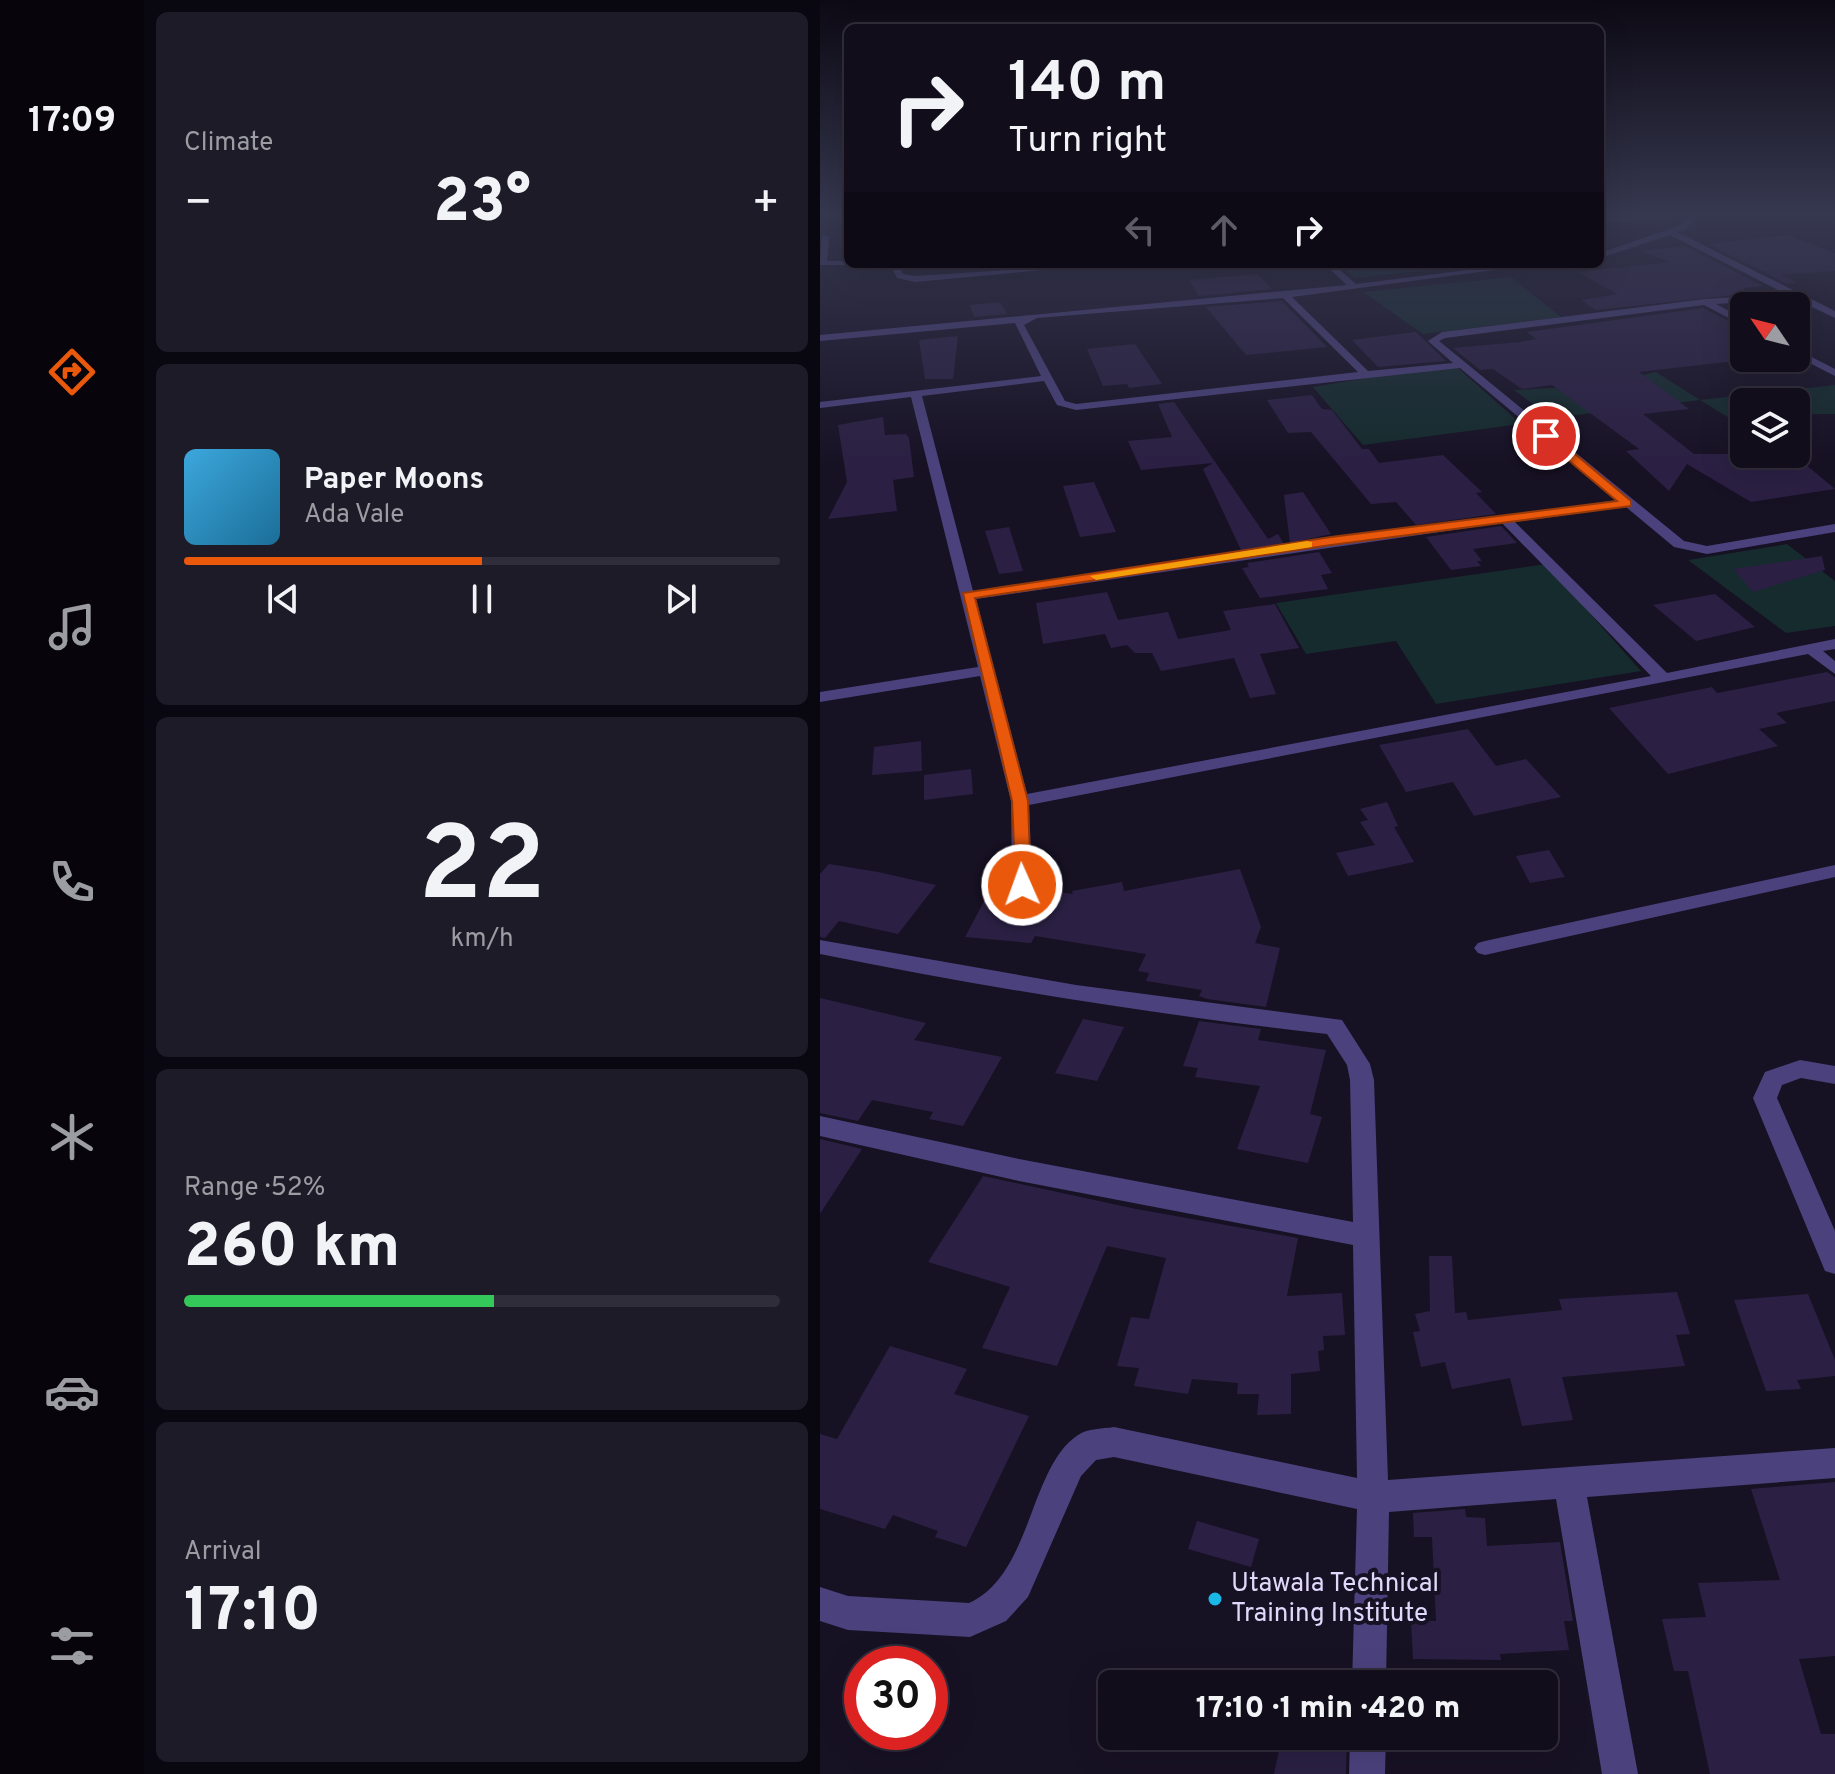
<!DOCTYPE html>
<html lang="en">
<head>
<meta charset="utf-8">
<style>
  :root { --surface:#110d1b; --page:#1e1b28; --text:#f1f3f6; --muted:#9c9ca3; --line:#302d3a; --accent:#ea580c }
  body { margin:0; font-family:Overpass,sans-serif; background:var(--page); color:var(--text); height:100vh; display:flex; flex-direction:column; font-size:30px; white-space:nowrap }
  * { box-sizing:border-box; margin:0 }
  p { font-size:26px; color:var(--muted) }
  .icon { flex:none; width:44px; height:44px; fill:none; stroke:currentColor; stroke-width:2; stroke-linecap:round; stroke-linejoin:round }
  .map { position:relative; flex:1; overflow:hidden }
  .panel { display:flex; flex-direction:column; gap:12px; padding:12px; background:#09070f; width:676px }
  .panel>* { flex:none }
  .banner { position:absolute; left:24px; top:24px; width:760px; height:244px; border-radius:12px; box-shadow:0 8px 32px #0002,0 0 0 2px var(--line); background:#110d1b; color:var(--text); overflow:hidden }
  .needle { width:52px; rotate:305deg }
  .controls { position:absolute; left:910px; top:292px; display:grid; gap:16px }
  .controls a { display:grid; place-items:center; width:80px; height:80px; border-radius:12px; background:var(--surface); box-shadow:0 8px 32px #0002,0 0 0 2px var(--line); font-size:40px }
  .speed { position:absolute; left:24px; top:1646px; display:flex; gap:16px; font-size:40px; font-weight:700; text-align:center }
  .speed>* { display:grid; place-content:center; width:104px; height:104px; border-radius:50%; background:var(--surface); box-shadow:0 8px 32px #0002,0 0 0 2px var(--line); line-height:1 }
  .speed .limit { border:12px solid #d22; background:#fff; color:#111 }
  .pin { position:absolute; display:grid; place-items:center; width:68px; height:68px; color:#fff; margin:-34px; border:4px solid #fff; border-radius:50%; box-shadow:0 2px 8px #0007 }
  .me { position:absolute; width:88px; margin:-44px; rotate:358deg; stroke-linejoin:round; filter:drop-shadow(0 0 6px #0008) }
  .turn { display:flex; align-items:center; gap:28px; height:168px; padding:0 32px; font-size:36px }
  .turn .icon { width:104px; height:104px; stroke-width:2.5 }
  .turn b { display:block; font-size:56px; line-height:68px }
  .lanes { display:flex; align-items:center; height:76px; padding:0 32px; background:#0003; justify-content:center; gap:40px; direction:ltr }
  .lanes .off { opacity:.35 }
  .big { font-size:60px; font-weight:800; line-height:1.1 }
  .panel .tile { flex:1; display:flex; flex-direction:column; justify-content:center; gap:12px; min-width:0; padding:0 28px; border-radius:12px; background:var(--page) }
  .panel .dial { align-items:center; gap:0 }
  .dial b { font-size:104px; line-height:1 }
  .song { display:flex; align-items:center; gap:24px }
  .cover { width:96px; height:96px; border-radius:12px; background:linear-gradient(135deg,hsl(200 70% 55%),hsl(200 70% 35%)) }
  .played { height:8px; border-radius:4px; background:linear-gradient(90deg,var(--accent) 50%,var(--line) 50%) }
  .keys { display:flex; justify-content:space-around; direction:ltr }
  .heat { display:flex; justify-content:space-between; align-items:center; font-size:44px; direction:ltr }
  .charge { height:12px; border-radius:6px; background:linear-gradient(90deg,#34c759 52%,var(--line) 0) }
  .trip { position:absolute; left:278px; top:1670px; width:460px; height:80px; border-radius:12px; background:var(--surface); box-shadow:0 8px 32px #0002,0 0 0 2px var(--line); font-weight:800; line-height:80px; text-align:center }
  main { display:flex; flex:1; min-height:0 }
  .dock { display:flex; flex-direction:column; width:144px; justify-content:space-around; align-items:center; background:#07050b; color:var(--muted) }
  .dock .icon { width:56px; height:56px }
  .dock .active { color:var(--accent) }
  .dock b { font-size:36px; color:var(--text) }
  .map>svg:first-child { display:block }
  .green { fill:#152b2d }
  .building { fill:#2b2043 }
  .lines { fill:none; stroke-linecap:round; stroke-linejoin:round }
  .minor { fill:#4b427d; fill-rule:evenodd }
  .route { fill:#ea580c; stroke:#983908; stroke-width:2 }
  .slow { fill:#f59e0b }
  .poi-dot { fill:#1ab8e5; stroke:#171124; stroke-width:3 }
  .labels { text-anchor:middle; dominant-baseline:central; stroke-width:8; stroke-linejoin:round; paint-order:stroke }
  .near-poi-label { font-size:26px; fill:#e0d9fb; stroke:#171124; text-anchor:start }
</style>
</head>
<body>
<main>
<nav class="dock">
<b>17:09</b>
<svg class="icon active" aria-label="directions" viewBox="0 0 24 24"><path d="M12 3l9 9-9 9-9-9zM9 14v-3h6M13 9l2 2-2 2"/></svg>
<svg class="icon" aria-label="music" viewBox="0 0 24 24"><path d="M9 18V5l10-2v13"/><circle cx="6" cy="18" r="3"/><circle cx="16" cy="16" r="3"/></svg>
<svg class="icon" aria-label="phone" viewBox="0 0 24 24"><path d="M5 4h4l2 5-3 2q2 4 5 5l2-3 5 2v4C11 20 4 13 5 4z"/></svg>
<svg class="icon" aria-label="climate" viewBox="0 0 24 24"><path d="M12 3v18M4 7l16 10M4 17L20 7"/></svg>
<svg class="icon" aria-label="car" viewBox="0 0 24 24"><path d="M5 17H2v-5l4-1 3-4h7l3 4 3 1v5h-3M9 17h6M6 11h13"/><circle cx="7" cy="17" r="2"/><circle cx="17" cy="17" r="2"/></svg>
<svg class="icon" aria-label="filters" viewBox="0 0 24 24"><path d="M4 7h16M4 17h16"/><circle cx="9" cy="7" r="2"/><circle cx="15" cy="17" r="2"/></svg>
</nav>
<section class="panel">
<div class="tile"><p>Climate</p>
<div class="heat"><a>−</a><b class="big">23°</b><a>+</a></div>
</div>
<div class="tile">
<div class="song"><i class="cover"></i><div><b>Paper Moons</b><p>Ada Vale</p></div></div>
<div class="played"></div>
<div class="keys"><svg class="icon" aria-label="previous" viewBox="0 0 24 24"><path d="M18 5L8 12l10 7zM5 5v14"/></svg><svg class="icon" aria-label="pause" viewBox="0 0 24 24"><path d="M8 5v14M16 5v14"/></svg><svg class="icon" aria-label="next" viewBox="0 0 24 24"><path d="M6 5l10 7-10 7zM19 5v14"/></svg></div>
</div>
<div class="tile dial"><b>22</b><p>km/h</p></div>
<div class="tile"><p>Range · 52%</p><b class="big">260 km</b><div class="charge"></div></div>
<div class="tile"><p>Arrival</p><b class="big">17:10</b></div>
</section>
<div class="map">
<svg width="1015" height="1774" viewBox="0 0 1015 1774">
  <rect width="100%" height="100%" fill="#171124"/>
  <path class="green" d="M519,264h124l3,2 -111,12z
    M691,277l50,40 -138,17 -60,-42z
    M638,368l63,56 -158,21 -50,-58 71,-12z
    M836,372l44,28 135,-15v29h-39v-12h-52v25l-44,-27 -148,18 -38,-28 77,-4z
    M967,544l48,37v45l-49,7 -98,-73z
    M726,564l95,107 -205,33 -40,-63 -90,13 -30,-51z"/>
  <path class="building" d="M967,235l48,18v18l-53,4 14,8 -9,1 -79,-40z
    M865,246l78,40 -19,2v6l-148,16 -15,-10 36,-6 -39,-22 93,-10 -32,-11z
    M437,274l15,15 -73,7 -10,-16z
    M462,301l45,46 -81,8 -40,-48z
    M180,302l7,12 -33,3 -4,-12z
    M883,308l41,21v31l-105,12 50,37 -46,5 51,40h99l42,35 -84,13 -64,-38 -18,27 -43,-40 13,-2 -87,-64 -30,4 -29,-20 -13,1 -27,-22 67,-6 16,-3 -9,-7z
    M596,332l30,29 -68,6 -26,-27z
    M138,336l-5,43h-28l-6,-39z
    M315,344l27,40 -33,4 -2,-4 -24,2 -16,-37z
    M492,395l10,14 10,1 30,39h7l10,14 64,-8 39,37 -6,1 20,21 -80,11 -20,-23 -25,2 -60,-72 -23,1 -21,-33z
    M354,402l94,137 10,-5 6,10 -43,6 -38,-81 10,-6 -72,7 -13,-29 44,-4 -14,-33z
    M63,417l2,18 21,-1 3,4 5,39 -21,3 4,31 -69,8 19,-37 -9,-57z
    M274,482l22,50 -36,5 -17,-51z
    M483,492l28,42 -41,9 -6,-48z
    M681,526l16,17 -44,6 9,12h-5l4,5 -30,4 -25,-33z
    M189,527l14,44 -24,3 -14,-43z
    M499,552l13,21 -11,2 7,14 -68,9 -18,-30 7,-1 -2,-4z
    M1002,556l3,14 -72,22 -20,-23z
    M287,592l11,28 50,-8 10,27 53,-9 -8,-19 52,-7 24,44 -39,6 16,40 -26,4 -16,-40 -73,13 -9,-18h-17l-8,-8 -16,3 -6,-14 -62,10 -7,-41z
    M895,594l40,33 -59,14 -43,-36z
    M1007,672l8,5v24l-59,12 11,10 -28,6 19,17 -110,28 -59,-66 103,-21 5,6z
    M648,729l28,37 30,-7 35,38 -87,19 -21,-34 -47,10 -27,-47z
    M101,741l1,30 -50,4 2,-28z
    M151,769l2,25 -49,6v-25z
    M567,802l11,24 -4,1 20,35 -66,14 -12,-23 39,-8 -15,-23 8,-2 -8,-11z
    M729,850l16,27 -35,6 -14,-27z
    M9,864l49,8 58,13 -38,49 -59,-13 -14,17 -5,-1v-63z
    M420,869l21,58 -6,16 25,5 -14,59 -59,-8 -8,-3 3,-6 -56,-9 3,-8 -11,-2 8,-17 -111,-18 -4,7 -66,-6 23,-43 48,5 5,-9 32,4 -1,-3 50,-9 2,9z
    M0,998l106,25 -12,17 88,17 -39,69 -34,-7 4,-7 -61,-12 -14,21 -38,-8z
    M263,1019l41,8 -27,54 -42,-8z
    M379,1021l62,8 -3,11 68,10 -16,64 12,3 -14,46 -71,-14 23,-63 -65,-9 3,-9 -15,-2z
    M0,1139l42,10 -42,65z
    M163,1176l153,33 162,29 -11,58 55,-3 3,42 -22,1 1,14 -6,1 2,20 -29,3v40l-34,1 2,-21h-22l1,-11 -46,-4 -4,15 -54,-8 5,-18 -22,-2 14,-49 18,2 17,-61 -59,-12 -50,120 -75,-18 28,-61 -82,-25z
    M609,1256h23l3,57 11,-1 2,8 94,-10 -3,-11 118,-7 13,42 -14,1 9,31 -123,11 11,43 -51,6 -12,-48 -58,11 -7,-27 -24,5 -8,-35 7,-1 -5,-17 15,-3z
    M988,1294l27,66v16l-38,4 4,9 -35,2 -32,-91z
    M70,1346l77,23 -13,25 75,22 -63,131 -31,-10 3,-6 -45,-16 -8,14 -65,-20v-75l17,5z
    M1015,1482v174l-36,3 22,75h14v40h-125l-22,-103h-14l-12,-52 44,-2 -8,-34 82,-3 -29,-91z
    M645,1509l1,8 19,1 2,28 73,-4 13,79h-9l5,29 -69,4 1,6 -88,-1 -2,-38h25l-4,-84h-18l-1,-24z
    M377,1521l62,18 -8,28 -63,-18z
    M462,1736h65l-1,38h-72z"/>
  <g class="lines">
    <path class="minor" d="M814,216h42l-76,7v-4z
      M870,216h8l-13,14 -8,2 158,79v7l-40,-19 -79,5 28,15v7l-40,-21 -259,33 -6,3 245,200 23,5 128,-22v8l-128,22 -33,-7 -48,-40 -111,15 152,151 168,-34v10l-12,2 12,10v13l-27,-20 -779,151 3,80 -10,7 -10,-7 -1,-84 -31,-125 -160,26v-10l158,-25 -67,-270 -91,11v-6l221,-26 -26,-53 -195,18v-6l527,-50 -23,-21h9l23,20 160,-20h24l-248,33 76,74 85,-8 -25,-22 14,-9 263,-33 81,-5 -116,-59 -70,23v-5l79,-27zM463,298l75,74 -282,32 -11,-3 -41,-76 13,-7zM640,368l158,132 -645,91 -51,-195 122,-15 13,24 19,5zM682,523l149,153 -624,118 -51,-195z
      M2,235l7,2 -2,24h21l3,4h-31z
      M70,264h8l5,10 12,2 193,-12 -193,18 -18,-4z
      M976,349l39,20v7l-39,-20z
      M1015,865v12l-350,78 -7,-2 -4,-5 4,-5 7,-2z
      M0,940l256,45 266,35 28,44 4,16 14,400 447,-32v30l-248,19 51,277h-36l-46,-275 -167,13 -3,172h-34l5,-175 -243,-52 -18,3 -15,16 -53,121 -22,24 -36,16 -122,-7 -28,-9v-34l28,9 121,7c63,-28 60,-136 109,-168 10,-7 25,-6 36,-8l243,51 -4,-233 -334,-64 -199,-45v-20l199,43 334,63 -3,-142 -3,-15 -20,-31c-170,-19 -339,-46 -507,-80z
      M980,1060l35,6v18l-34,-6 -19,7 -5,13 58,133v43l-10,-3 -72,-173 12,-26z
      M530,1736h36l-1,38h-36z"/>
  </g>
  <linearGradient id="sky" x2="0" y2="1"><stop stop-color="#0d0914"/><stop offset="0.46" stop-color="#363850"/><stop offset="1" stop-color="#363850" stop-opacity="0"/></linearGradient>
  <rect width="1015" height="465" fill="url(#sky)"/>
  <path class="route" d="M722,433h8l81,68v5l-300,39 -356,53 53,203 3,84 -2,4h-13l-4,-88 -49,-208 368,-56 286,-36 -75,-63z"/>
  <path class="slow" d="M487,541l5,1v5l-216,33 -6,-4z"/>
  <circle class="poi-dot" cx="395" cy="1599" r="8"/>
  <g class="labels">
    <g class="near-poi-label">
      <text x="411" y="1584">Utawala Technical<tspan x="411" dy="30">Training Institute</tspan></text>
    </g>
  </g>
</svg>
<div class="controls">
<a><svg class="needle" viewBox="-14 -14 28 28"><path d="M0-13l5 13h-10z" fill="#e53935"/><path d="M0 13l5-13h-10z" fill="#9c9ca3"/></svg></a>
<a><svg class="icon" aria-label="layers" viewBox="0 0 24 24"><path d="M12 4l9 5-9 5-9-5zM3 14l9 5 9-5"/></svg></a>
</div>
<div class="speed"><div class="limit">30</div></div>
<div class="pin" style="left:726px;top:436px;background:#d93025"><svg class="icon" aria-label="arrive" viewBox="0 0 24 24"><path d="M6 21V4h12l-3 4 3 4H6"/></svg></div>
<svg class="me" style="left:202px;top:885px" viewBox="-20 -20 40 40"><circle r="17" fill="#ea580c" stroke="#fff" stroke-width="3"/><path d="M0-11L8 9 0 5-8 9z" fill="#fff"/></svg>
<div class="trip">17:10 · 1 min · 420 m</div>
<div class="banner">
<div class="turn"><svg class="icon" aria-label="right" viewBox="0 0 24 24"><path d="M7 20v-9h11M14 6l5 5-5 5"/></svg><div><b>140 m</b>Turn right</div></div>
<div class="lanes"><svg class="icon off" aria-label="left" viewBox="0 0 24 24"><path d="M17 20v-9H6M10 6l-5 5 5 5"/></svg><svg class="icon off" aria-label="ahead" viewBox="0 0 24 24"><path d="M12 20V5M6 11l6-6 6 6"/></svg><svg class="icon" aria-label="right" viewBox="0 0 24 24"><path d="M7 20v-9h11M14 6l5 5-5 5"/></svg></div>
</div>
</div>
</main>
</body>
</html>
